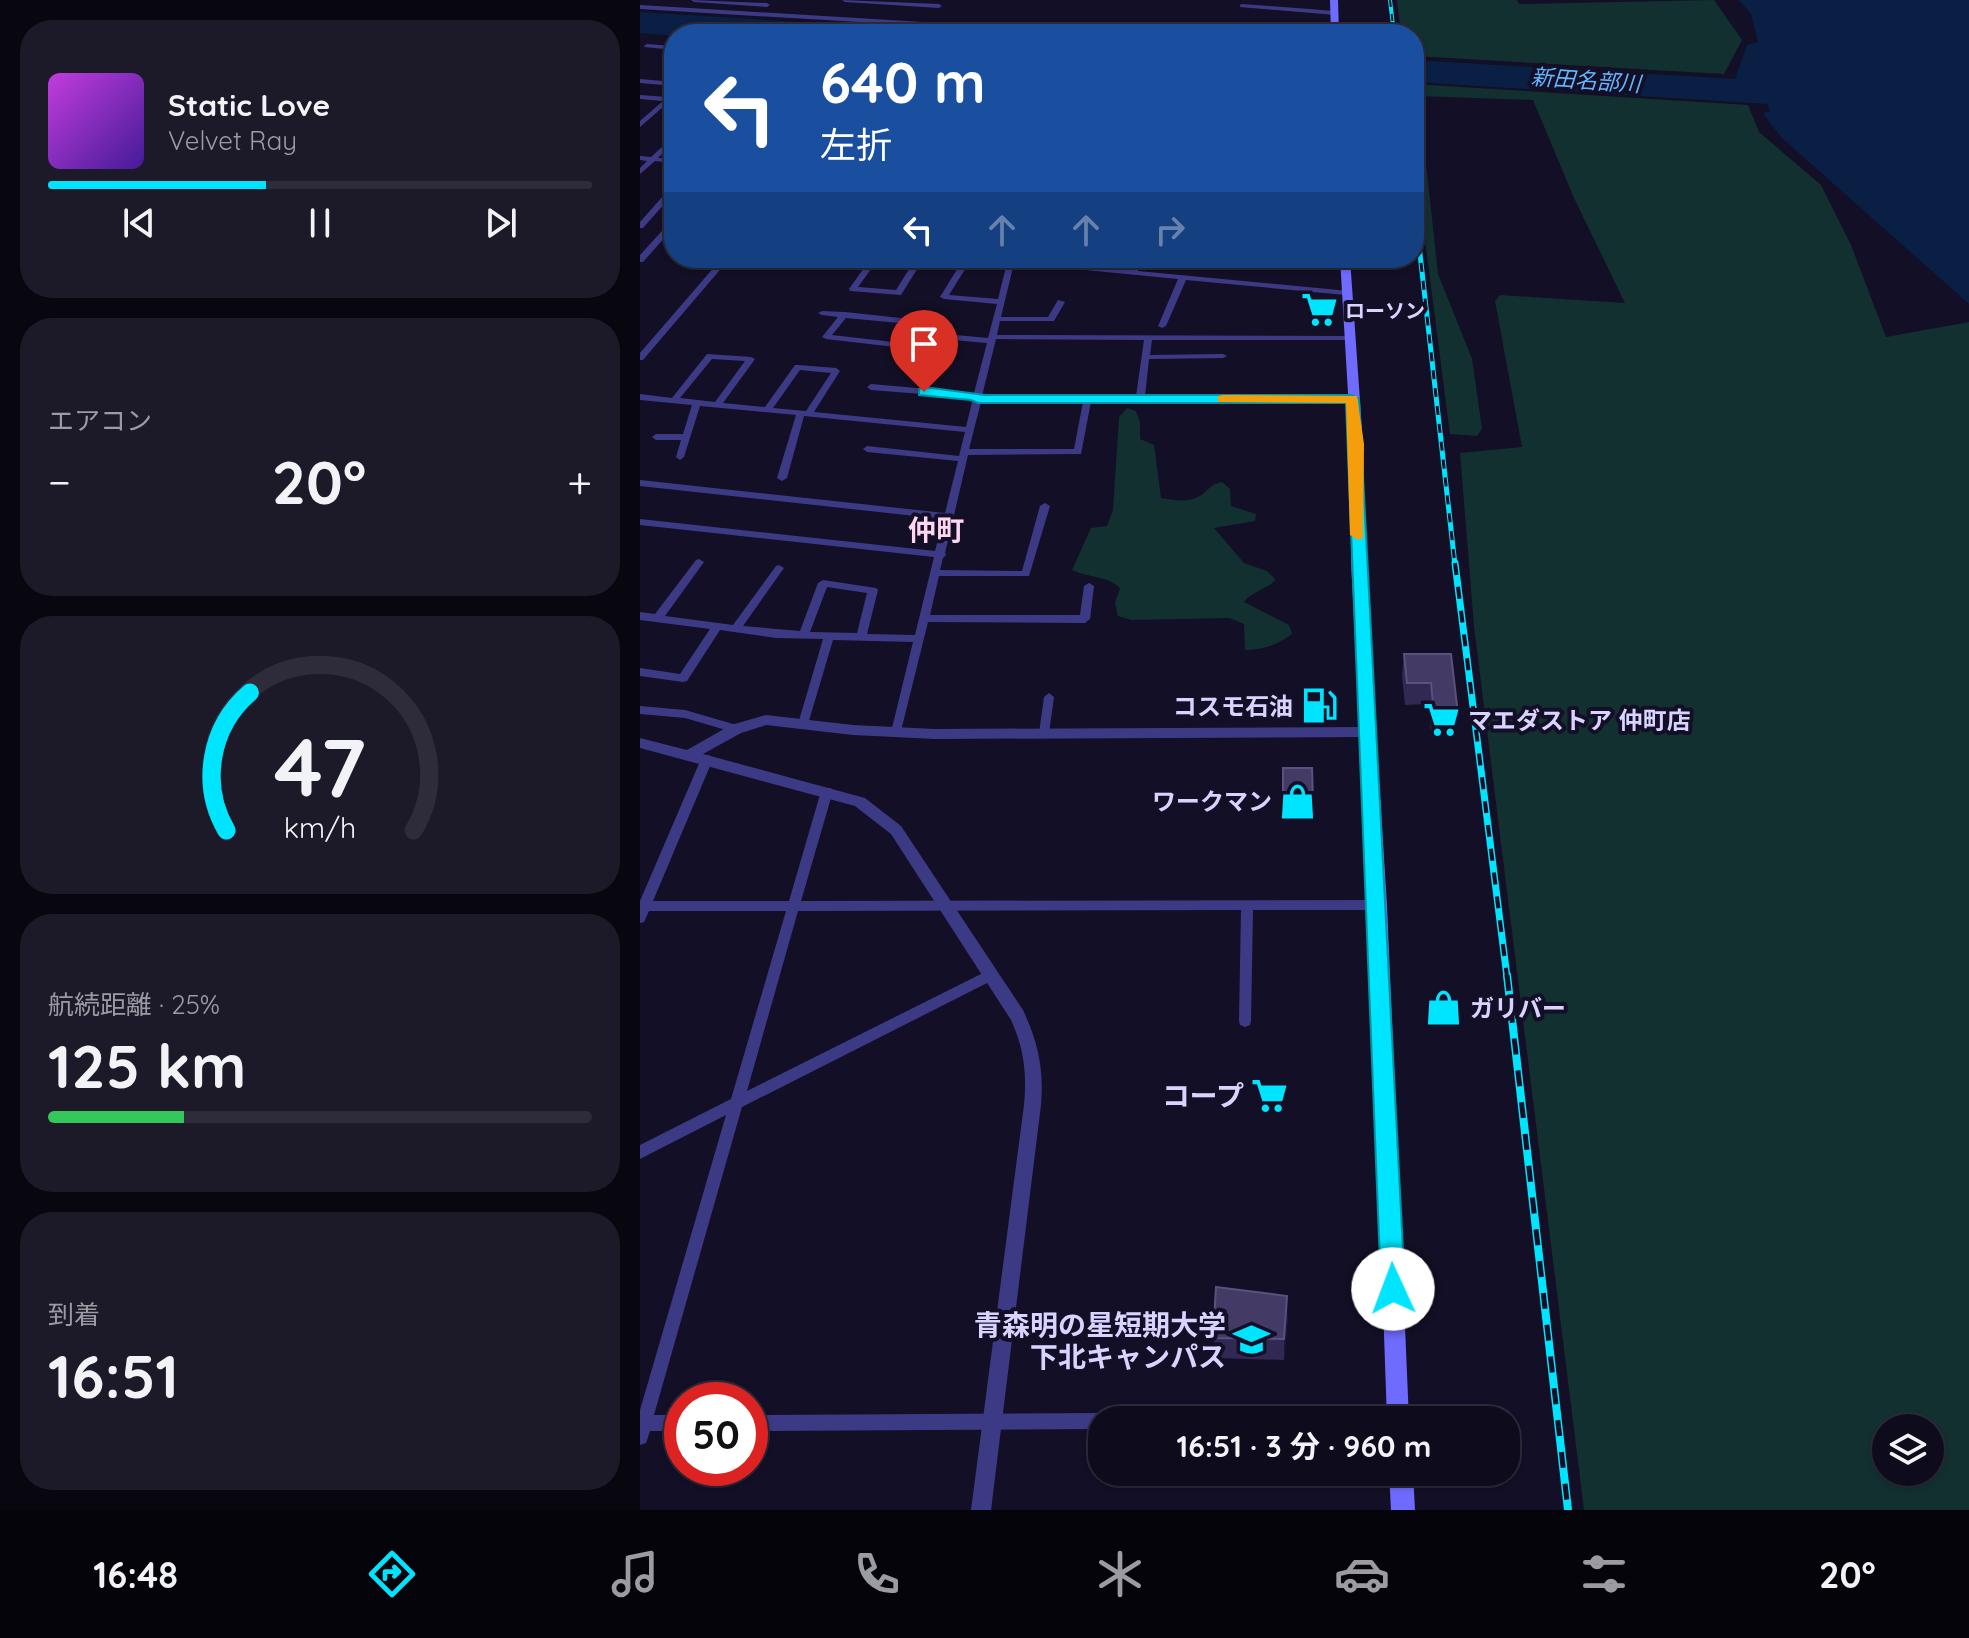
<!DOCTYPE html>
<html lang="ja">
<head>
<meta charset="utf-8">
<style>
  :root { --surface:#0e0b1c; --page:#1c1929; --text:#f1f3f6; --muted:#9b9ba3; --line:#2e2b3b; --accent:#00e5ff }
  body { margin:0; font-family:Quicksand,"Noto Sans JP",sans-serif; background:var(--page); color:var(--text); height:100vh; display:flex; flex-direction:column; font-size:30px; white-space:nowrap }
  * { box-sizing:border-box; margin:0 }
  p { font-size:26px; color:var(--muted) }
  .icon { flex:none; width:44px; height:44px; fill:none; stroke:currentColor; stroke-width:2; stroke-linecap:round; stroke-linejoin:round }
  .map { position:relative; flex:1; overflow:hidden }
  .drawer { display:flex; flex-direction:column; gap:20px; padding:20px; background:#08060f; width:640px }
  .drawer>* { flex:none }
  .guide { position:absolute; left:24px; top:24px; width:760px; height:244px; border-radius:32px; box-shadow:0 2px 6px #0004,0 0 0 2px var(--line); background:#1a4fa0; color:#fff; overflow:hidden }
  .tools { position:absolute; left:1232px; top:1414px; display:grid; gap:16px }
  .tools a { display:grid; place-items:center; width:72px; height:72px; border-radius:50%; background:var(--surface); box-shadow:0 2px 6px #0004,0 0 0 2px var(--line); font-size:40px }
  .speed { position:absolute; left:24px; top:1382px; display:flex; gap:16px; font-size:40px; font-weight:700; text-align:center }
  .speed>* { display:grid; place-content:center; width:104px; height:104px; border-radius:50%; background:var(--surface); box-shadow:0 2px 6px #0004,0 0 0 2px var(--line); line-height:1 }
  .speed .limit { border:12px solid #d22; background:#fff; color:#111 }
  .pin { position:absolute; display:grid; place-items:center; width:68px; height:68px; color:#fff; margin:-82px -34px; border-radius:50% 50% 50% 0; rotate:-45deg; box-shadow:0 0 8px #0007 }
  .pin .icon { rotate:45deg }
  .me { position:absolute; width:88px; margin:-44px; rotate:358deg; stroke-linejoin:round; filter:drop-shadow(0 0 6px #0008) }
  .turn { display:flex; align-items:center; gap:28px; height:168px; padding:0 24px; font-size:36px }
  .turn .icon { width:104px; height:104px; stroke-width:2.5 }
  .turn b { display:block; font-size:56px; line-height:68px }
  .lanes { display:flex; align-items:center; height:76px; padding:0 24px; background:#0003; justify-content:center; gap:40px; direction:ltr }
  .lanes .off { opacity:.35 }
  .big { font-size:60px; font-weight:700; line-height:1.1 }
  .drawer .tile { flex:1; display:flex; flex-direction:column; justify-content:center; gap:12px; min-width:0; padding:0 28px; border-radius:32px; background:var(--page) }
  .drawer .dial { align-items:center; gap:0 }
  .dial svg { height:208px; overflow:visible; fill:none; stroke:var(--line); stroke-width:7; stroke-linecap:round; text-anchor:middle }
  .dial text { fill:var(--text); stroke:none }
  .song { display:flex; align-items:center; gap:24px }
  .cover { width:96px; height:96px; border-radius:12px; background:linear-gradient(135deg,hsl(290 70% 55%),hsl(260 70% 35%)) }
  .played { height:8px; border-radius:4px; background:linear-gradient(90deg,var(--accent) 40%,var(--line) 40%) }
  .keys { display:flex; justify-content:space-around; direction:ltr }
  .heat { display:flex; justify-content:space-between; align-items:center; font-size:44px; direction:ltr }
  .charge { height:12px; border-radius:6px; background:linear-gradient(90deg,#34c759 25%,var(--line) 0) }
  .trip { position:absolute; left:448px; top:1406px; width:432px; height:80px; border-radius:32px; background:var(--surface); box-shadow:0 2px 6px #0004,0 0 0 2px var(--line); font-weight:700; line-height:80px; text-align:center }
  .dock { display:flex; height:128px; justify-content:space-around; align-items:center; background:#06040b; color:var(--muted) }
  .dock .icon { width:56px; height:56px }
  .dock .active { color:var(--accent) }
  .dock b { font-size:36px; color:var(--text) }
  main { display:flex; flex:1; min-height:0 }
  .map>svg:first-child { display:block }
  .green { fill:#12302f; fill-rule:evenodd }
  .water { fill:#0a1f44 }
  .lines { fill:none; stroke-linecap:round; stroke-linejoin:round }
  .minor { fill:#3d3a85; fill-rule:evenodd }
  .tertiary { fill:#3d3a85; fill-rule:evenodd }
  .secondary { fill:#6f6bff; fill-rule:evenodd }
  .rail-far3-casing { stroke:#00e5ff; stroke-width:4 }
  .rail-far2-casing { stroke:#00e5ff; stroke-width:5 }
  .rail-far1-casing { stroke:#00e5ff; stroke-width:7 }
  .rail-casing { stroke:#00e5ff; stroke-width:8 }
  .rail-far3 { stroke:#130f26; stroke-width:2; stroke-dasharray:7; stroke-linecap:butt }
  .rail-far2 { stroke:#130f26; stroke-width:3; stroke-dasharray:9; stroke-linecap:butt }
  .rail-far1 { stroke:#130f26; stroke-width:4; stroke-dasharray:12; stroke-linecap:butt }
  .rail { stroke:#130f26; stroke-width:5; stroke-dasharray:16; stroke-linecap:butt }
  .wall { fill:#312854 }
  .shaded-wall { fill:#1d163a }
  .building { fill:#433a66; stroke:#5a527e; stroke-width:2 }
  .route { fill:#00e5ff; stroke:#0095a6; stroke-width:2 }
  .slow { fill:#f59e0b }
  .labels { text-anchor:middle; dominant-baseline:central; stroke-width:8; stroke-linejoin:round; paint-order:stroke }
  .far-poi-label { font-size:20px; font-weight:bold; fill:#d9d4ff; stroke:#130f26; text-anchor:start }
  .far-water-label { font-size:22px; font-style:italic; fill:#62b6ff; stroke:#130f26 }
  .poi-label { font-size:24px; font-weight:bold; fill:#d9d4ff; stroke:#130f26; text-anchor:end }
  .quarter-label { font-size:28px; font-weight:bold; fill:#ffd6f0; stroke:#130f26 }
  .near-poi-label { font-size:28px; font-weight:bold; fill:#d9d4ff; stroke:#130f26; text-anchor:end }
</style>
</head>
<body>
<main>
<section class="drawer">
<div class="tile">
<div class="song"><i class="cover"></i><div><b>Static Love</b><p>Velvet Ray</p></div></div>
<div class="played"></div>
<div class="keys"><svg class="icon" aria-label="previous" viewBox="0 0 24 24"><path d="M18 5L8 12l10 7zM5 5v14"/></svg><svg class="icon" aria-label="pause" viewBox="0 0 24 24"><path d="M8 5v14M16 5v14"/></svg><svg class="icon" aria-label="next" viewBox="0 0 24 24"><path d="M6 5l10 7-10 7zM19 5v14"/></svg></div>
</div>
<div class="tile"><p>エアコン</p>
<div class="heat"><a>−</a><b class="big">20°</b><a>+</a></div>
</div>
<div class="tile dial"><svg viewBox="0 0 100 80">
<path d="M14 69A42 42 0 1 1 86 69"/>
<path d="M14 69A42 42 0 0 1 23 16" stroke="#00e5ff"/>
<text x="50" y="56" font-size="32" font-weight="700">47</text>
<text x="50" y="72" font-size="11">km/h</text>
</svg></div>
<div class="tile"><p>航続距離 · 25%</p><b class="big">125 km</b><div class="charge"></div></div>
<div class="tile"><p>到着</p><b class="big">16:51</b></div>
</section>
<div class="map">
<svg width="1329" height="1510" viewBox="0 0 1329 1510">
  <rect width="100%" height="100%" fill="#130f26"/>
  <path class="green" d="M757,0h120l2,4 195,-4 28,40 -18,34 -310,-18v-22h-13z
    M774,84l334,21 11,27 62,53 30,60 35,92 83,-15v1188h-385l-110,-884 -14,-173 62,-6 -27,-146 5,-6 125,8 -51,-105 -41,-98 -118,-4 6,21 17,157 34,85 10,70 -5,7 -27,-2 -36,-279zM1246,1428h44v44h-44z
    M487,408l9,3 4,11v17l14,6 7,53c13,2 26,5 39,-2 9,-6 10,-12 22,-14l8,7 1,17 25,8 -1,7 -41,7 30,35 23,8 9,9c-10,9 -25,12 -32,22l45,23 3,9c-15,11 -29,16 -47,16l-1,-26 -15,-6 -98,2 -13,-4 -3,-13 5,-15c-16,-14 -29,-9 -48,-18l19,-42 16,-2 6,-16 6,-93z"/>
  <path class="water" d="M1099,0h230v304l-187,-166 -18,-23 1,-3h5l-2,-8 -354,-22v-22l321,19 12,-34 11,-3 -7,-28z
    M0,12l347,22 -313,2 -34,-3z"/>
  <g class="lines">
    <path class="minor" d="M51,0l76,3 3,2 -3,2 -73,-5z
      M202,0l97,4 3,2 -3,2 -94,-6z
      M602,4l93,7 3,2 -3,2 -95,-8v-2z
      M0,5l449,27 3,2h-33l-419,-25z
      M7,44l27,2v4l-29,-3 -1,-1z
      M34,61v6l-3,-2z
      M0,79l34,3v4l-34,-3z
      M34,92v5l-3,3 -31,27v-6l23,-20 -23,-2v-4l27,2z
      M34,136v6l-16,16 16,1v4l-19,-2 -15,13v-6l7,-7 -7,-1v-4l11,1z
      M31,187h3v6l-31,35h-3v-6z
      M31,221h3v6l-31,35h-3v-7z
      M82,258h8l-87,102h-3v-7z
      M231,258h8l-21,29 38,3 20,-32h8l-23,37 -51,-4 -1,-2z
      M324,258h8l-23,37 49,4 9,-36 -25,-3 -4,-2h28l125,12 2,-12h8l-3,13 211,20v4h-3l-160,-15 -20,46 -4,2 -4,-2 20,-47 -164,-16 -13,54h47l10,-17 7,2 -11,19h-54l-3,14 351,1 4,2 -1,2h-199l-2,15 73,-1 4,2 -4,2 -74,1 -4,37h207l4,3 -4,3h-261l-10,52 -113,1 -14,60 2,2 -3,3 -8,33 1,2 -3,3 -3,12 82,1 18,-65 5,-3 5,3 -21,70h-90l-9,39h150l4,-29 5,-3 5,3 -4,33 -5,4 -157,-1 -28,113h-8l-1,-3 22,-90 -80,-2 -25,84 -5,4 -5,-4 25,-85 -47,-1 -56,-8 -33,51 -4,1 -43,-6v-8l40,6 30,-45 -70,-9v-8l15,2 41,-54 3,-1 5,3 -39,54 68,9 43,-59 3,-1 5,3 -41,58 57,5 18,-48 5,-3 53,8 2,2 -11,44 48,1 19,-78 -294,-32v-6l295,32 8,-32 -303,-33v-6l305,33 13,-52 -91,-9 -4,-3 4,-3 92,10 6,-24 -161,-16 -17,62 -5,3 -5,-3 19,-63 -96,-9 -16,51 -4,3 -4,-3 5,-17h-25l-4,-3 4,-3h27l9,-29 -52,-5v-6l32,4 35,-44 44,3 4,2 -32,44 42,4 30,-42h3l38,3 4,3 -26,41 152,15 7,-29 -102,-8 -4,-3 4,-3 103,9 13,-50 -46,-4 -8,12h-3l-104,-12 -4,-2 16,-20 -16,-2 -4,-2 4,-2 23,1 102,11 4,2 -6,9 43,4 9,-34 -53,-5 -4,-2zM206,318l96,9 -14,19 -96,-11zM356,339l148,1 -8,56h-154zM72,359l33,2 -30,41 -35,-4zM160,370l31,3 -25,38 -33,-3zM341,402h102l-9,47h-105zM187,587l40,6 -10,40 -47,-1z
      M409,693l5,4 -5,36 -5,4 -5,-4 5,-36z
      M0,706l45,4 55,16 1,3 -5,4 -51,-15 -45,-4z
      M67,755l4,1 2,3 -60,142h136l32,-110 2,-3h8l2,3 -32,110 577,-1 4,1 2,4 -2,4 -4,1h-125l-2,111 -1,4 -5,2 -5,-2 -1,-4 2,-111 -443,1 -51,180 240,-120 4,-1 4,1 2,4 -2,4 -253,128 -88,308h28v16h-32l-4,12 -6,2v-35l86,-295 -86,44v-14l91,-46 55,-188h-137l-5,11 -4,1v-22l61,-142 2,-3z
      M758,1408l6,2 2,6 -2,4h-235l2,-6 6,-2z
      M462,1413l6,2 1,5h-7v9l-352,2v-16z"/>
    <path class="tertiary" d="M126,715l87,10 82,4 432,-2 7,5 -7,5 -432,2 -82,-4 -87,-10 -25,8 -38,21 162,44 36,28 122,184c15,32 21,59 18,95l-50,405h-20l53,-405c3,-31 0,-57 -13,-85l-120,-186 -36,-28 -215,-58v-10l47,12 44,-25z"/>
    <path class="secondary" d="M690,0h8l1,34h-8z
      M700,258h10l13,186 2,118 22,343 22,515h-22l-18,-515 -18,-343v-118z
      M749,1472h24l2,38h-24z"/>
    <defs>
      <path id="rail-far3" d="M750,0l4,34
        M774,201l5,46"/>
      <path id="rail-far2" d="M779,245l36,320"/>
      <path id="rail-far1" d="M815,563l52,414"/>
      <path id="rail" d="M867,975l61,535"/>
    </defs>
    <use href="#rail-far3" class="rail-far3-casing"/>
    <use href="#rail-far2" class="rail-far2-casing"/>
    <use href="#rail-far1" class="rail-far1-casing"/>
    <use href="#rail" class="rail-casing"/>
    <use href="#rail-far3" class="rail-far3"/>
    <use href="#rail-far2" class="rail-far2"/>
    <use href="#rail-far1" class="rail-far1"/>
    <use href="#rail" class="rail"/>
  </g>
  <path class="wall" d="M764,654l54,60 -2,21 -25,1 -3,-32 -23,1 -3,-29z
    M643,768h29l1,50h-29z
    M648,1317l-4,43 -67,-2 -4,-20z"/>
  <path class="shaded-wall" d="M647,1296l1,21 -4,43v-21z"/>
  <path class="building" d="M764,654h47l7,60h-24l-3,-31h-24z
    M643,768h29l1,34h-30z
    M576,1287l71,9 -3,43 -71,-1z"/>
  <path class="route" d="M284,387l61,8h367l7,4 46,890 -3,9 -9,4 -9,-4 -3,-9 -35,-886h-368l-7,-3 -52,-5v-6z"/>
  <path class="slow" d="M583,395l134,1 7,48 -1,94 -5,2 -8,-5 -4,-132 -128,-1v-6z"/>
  <defs>
    <symbol id="supermarket-bare" viewBox="-9 -9 18 18"><path d="M-6-5.5h2.5l.6 2H6L4.5 2H-2.5L-4.4-4H-6ZM-1.5 3.2a1.3 1.3 0 1 0 .1 0ZM3 3.2a1.3 1.3 0 1 0 .1 0Z" fill="#00e5ff" stroke="#130f26" stroke-width="2.5" paint-order="stroke"/></symbol>
    <symbol id="fuel-bare" viewBox="-9 -9 18 18"><path d="M-5.5-6h7V0h2V4h1.3V-2.5L3-4.5l.8-.8L6-3V5H2.5V1h-1V6h-7ZM-4.2-4.7v3.2H.2V-4.7Z" fill="#00e5ff" stroke="#130f26" stroke-width="2.5" paint-order="stroke"/></symbol>
    <symbol id="shop-bare" viewBox="-9 -9 18 18"><path d="M-5-2.5h2.3a2.7 3.5 0 0 1 5.4 0H5L5.5 6h-11ZM-1.5-2.5h3a1.5 2.3 0 0 0-3 0Z" fill="#00e5ff" stroke="#130f26" stroke-width="2.5" paint-order="stroke"/></symbol>
    <symbol id="university-bare" viewBox="-9 -9 18 18"><path d="M0-5L7-2L0 1L-7-2ZM-4 1L0 2.5L4 1V4Q0 6-4 4Z" fill="#00e5ff" stroke="#130f26" stroke-width="2.5" paint-order="stroke"/></symbol>
  </defs>
  <g fill-rule="evenodd">
    <use href="#supermarket-bare" x="654" y="284" width="51" height="51"/>
    <use href="#fuel-bare" x="654" y="680" width="51" height="51"/>
    <use href="#supermarket-bare" x="776" y="694" width="51" height="51"/>
    <use href="#shop-bare" x="632" y="776" width="51" height="51"/>
    <use href="#shop-bare" x="778" y="982" width="51" height="51"/>
    <use href="#supermarket-bare" x="604" y="1070" width="51" height="51"/>
    <use href="#university-bare" x="586" y="1314" width="51" height="51"/>
  </g>
  <g class="labels">
    <g class="far-poi-label">
      <text x="705" y="310">ローソン</text>
    </g>
    <g class="far-water-label">
      <text transform="translate(946 80) rotate(4)">新田名部川</text>
    </g>
    <g class="poi-label">
      <text x="653" y="706">コスモ石油</text>
      <text x="828" y="720" text-anchor="start">マエダストア 仲町店</text>
      <text x="632" y="801">ワークマン</text>
      <text x="830" y="1008" text-anchor="start">ガリバー</text>
    </g>
    <g class="quarter-label">
      <text x="296" y="529">仲町</text>
    </g>
    <g class="near-poi-label">
      <text x="604" y="1095">コープ</text>
      <text x="586" y="1324">青森明の星短期大学<tspan x="586" dy="32">下北キャンパス</tspan></text>
    </g>
  </g>
</svg>
<div class="tools">
<a><svg class="icon" aria-label="layers" viewBox="0 0 24 24"><path d="M12 4l9 5-9 5-9-5zM3 14l9 5 9-5"/></svg></a>
</div>
<div class="speed"><div class="limit">50</div></div>
<div class="pin" style="left:284px;top:392px;background:#d93025"><svg class="icon" aria-label="arrive" viewBox="0 0 24 24"><path d="M6 21V4h12l-3 4 3 4H6"/></svg></div>
<svg class="me" style="left:753px;top:1289px" viewBox="-20 -20 40 40"><circle r="19" fill="#fff"/><path d="M0-13L10 11 0 6-10 11z" fill="#00e5ff"/></svg>
<div class="trip">16:51 · 3 分 · 960 m</div>
<div class="guide">
<div class="turn"><svg class="icon" aria-label="left" viewBox="0 0 24 24"><path d="M17 20v-9H6M10 6l-5 5 5 5"/></svg><div><b>640 m</b>左折</div></div>
<div class="lanes"><svg class="icon" aria-label="left" viewBox="0 0 24 24"><path d="M17 20v-9H6M10 6l-5 5 5 5"/></svg><svg class="icon off" aria-label="ahead" viewBox="0 0 24 24"><path d="M12 20V5M6 11l6-6 6 6"/></svg><svg class="icon off" aria-label="ahead" viewBox="0 0 24 24"><path d="M12 20V5M6 11l6-6 6 6"/></svg><svg class="icon off" aria-label="right" viewBox="0 0 24 24"><path d="M7 20v-9h11M14 6l5 5-5 5"/></svg></div>
</div>
</div>
</main>
<nav class="dock">
<b>16:48</b>
<svg class="icon active" aria-label="directions" viewBox="0 0 24 24"><path d="M12 3l9 9-9 9-9-9zM9 14v-3h6M13 9l2 2-2 2"/></svg>
<svg class="icon" aria-label="music" viewBox="0 0 24 24"><path d="M9 18V5l10-2v13"/><circle cx="6" cy="18" r="3"/><circle cx="16" cy="16" r="3"/></svg>
<svg class="icon" aria-label="phone" viewBox="0 0 24 24"><path d="M5 4h4l2 5-3 2q2 4 5 5l2-3 5 2v4C11 20 4 13 5 4z"/></svg>
<svg class="icon" aria-label="climate" viewBox="0 0 24 24"><path d="M12 3v18M4 7l16 10M4 17L20 7"/></svg>
<svg class="icon" aria-label="car" viewBox="0 0 24 24"><path d="M5 17H2v-5l4-1 3-4h7l3 4 3 1v5h-3M9 17h6M6 11h13"/><circle cx="7" cy="17" r="2"/><circle cx="17" cy="17" r="2"/></svg>
<svg class="icon" aria-label="filters" viewBox="0 0 24 24"><path d="M4 7h16M4 17h16"/><circle cx="9" cy="7" r="2"/><circle cx="15" cy="17" r="2"/></svg>
<b>20°</b>
</nav>
</body>
</html>
